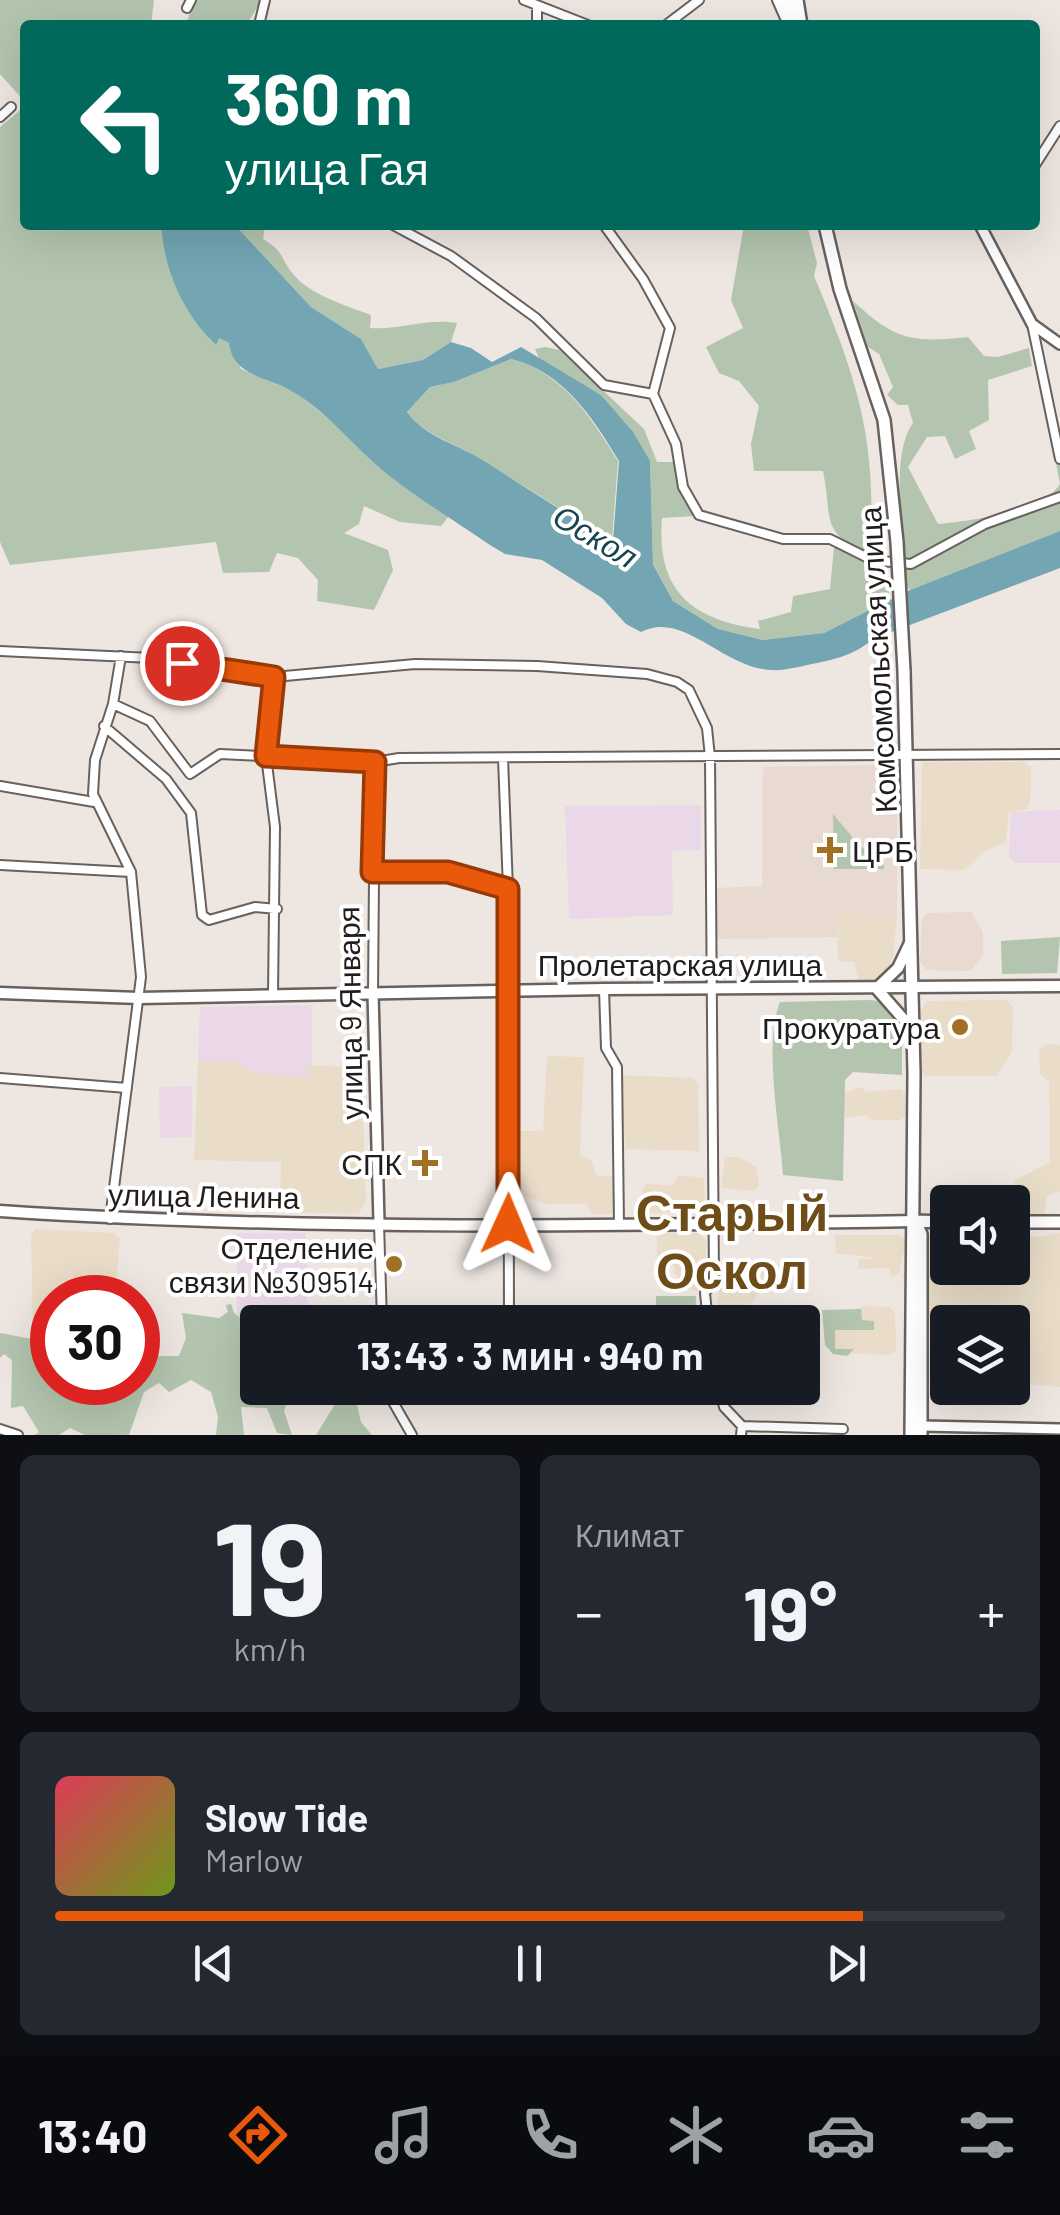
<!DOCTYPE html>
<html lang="ru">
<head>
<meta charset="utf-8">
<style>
  :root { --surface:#171b24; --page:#242831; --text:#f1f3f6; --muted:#9ea1a6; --line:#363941; --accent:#ea580c }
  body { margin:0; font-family:Barlow,sans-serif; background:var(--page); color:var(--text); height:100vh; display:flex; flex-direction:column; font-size:38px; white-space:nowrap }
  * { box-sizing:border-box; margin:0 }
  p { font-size:32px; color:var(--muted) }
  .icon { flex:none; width:55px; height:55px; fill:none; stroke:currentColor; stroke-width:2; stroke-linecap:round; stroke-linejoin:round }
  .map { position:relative; height:1435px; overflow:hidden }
  .details { display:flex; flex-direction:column; gap:20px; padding:20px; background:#0d0f14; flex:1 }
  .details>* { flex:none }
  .banner { position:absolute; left:20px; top:20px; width:1020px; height:210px; border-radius:10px; box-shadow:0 10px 40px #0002; background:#00695c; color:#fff; overflow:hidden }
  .tools { position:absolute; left:930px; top:1185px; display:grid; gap:20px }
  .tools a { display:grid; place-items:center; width:100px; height:100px; border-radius:10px; background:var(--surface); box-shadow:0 10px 40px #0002; font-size:50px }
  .speed { position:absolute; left:30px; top:1275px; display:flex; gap:20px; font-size:50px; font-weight:700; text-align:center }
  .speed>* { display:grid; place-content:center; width:130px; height:130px; border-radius:50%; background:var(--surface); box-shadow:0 10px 40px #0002; line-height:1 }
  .speed .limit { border:15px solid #d22; background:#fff; color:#111 }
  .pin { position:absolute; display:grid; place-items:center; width:85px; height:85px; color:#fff; margin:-42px; border:5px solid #fff; border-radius:50%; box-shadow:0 2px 10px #0007 }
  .me { position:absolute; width:110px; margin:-55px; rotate:1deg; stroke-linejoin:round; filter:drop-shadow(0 0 8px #0008) }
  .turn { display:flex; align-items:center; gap:35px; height:210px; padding:0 40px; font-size:45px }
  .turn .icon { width:130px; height:130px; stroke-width:2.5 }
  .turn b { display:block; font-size:70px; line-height:85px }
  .big { font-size:75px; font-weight:700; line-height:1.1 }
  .details .tile { flex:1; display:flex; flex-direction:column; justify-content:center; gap:15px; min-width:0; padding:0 35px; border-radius:15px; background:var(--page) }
  .details .dial { align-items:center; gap:0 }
  .dial b { font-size:130px; line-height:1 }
  .song { display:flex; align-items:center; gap:30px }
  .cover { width:120px; height:120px; border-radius:15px; background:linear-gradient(135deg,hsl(350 70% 55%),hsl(80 70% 35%)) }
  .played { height:10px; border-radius:5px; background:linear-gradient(90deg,var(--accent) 85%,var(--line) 85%) }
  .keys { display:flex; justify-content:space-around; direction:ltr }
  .heat { display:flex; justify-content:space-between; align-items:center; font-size:55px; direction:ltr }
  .details .tiles { flex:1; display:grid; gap:20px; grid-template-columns:1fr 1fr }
  .tile:last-child { grid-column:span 2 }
  .trip { position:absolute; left:240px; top:1305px; width:580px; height:100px; border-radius:10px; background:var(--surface); box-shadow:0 10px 40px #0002; font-weight:700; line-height:100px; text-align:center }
  .tabs { display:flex; height:160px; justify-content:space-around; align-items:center; background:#090b0e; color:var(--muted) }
  .tabs .icon { width:70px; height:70px }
  .tabs .on { color:var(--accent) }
  .tabs b { font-size:45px; color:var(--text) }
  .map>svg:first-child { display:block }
  .commercial { fill:#e9ddc9 }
  .built { fill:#e9dad1 }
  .education { fill:#ead8e9 }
  .green { fill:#b3c5ae }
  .water { fill:#73a5b3; fill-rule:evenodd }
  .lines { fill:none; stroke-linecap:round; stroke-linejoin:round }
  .minor-casing { stroke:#68615d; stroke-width:12 }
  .tertiary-casing { stroke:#68615d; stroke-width:14 }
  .secondary-casing { stroke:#68615d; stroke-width:15 }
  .primary-casing { stroke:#68615d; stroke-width:16 }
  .minor { stroke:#fff; stroke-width:8 }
  .tertiary { stroke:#fff; stroke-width:9 }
  .secondary { stroke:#fff; stroke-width:10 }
  .primary { stroke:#fff; stroke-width:11 }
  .primary-bridge-casing { stroke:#68615d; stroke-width:16; stroke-linecap:butt }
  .primary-bridge { stroke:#fff; stroke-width:11 }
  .route-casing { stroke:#983908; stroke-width:25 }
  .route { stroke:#ea580c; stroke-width:18 }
  .poi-dot { fill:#a07124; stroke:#fff; stroke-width:4 }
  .labels { text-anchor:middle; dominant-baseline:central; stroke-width:8; stroke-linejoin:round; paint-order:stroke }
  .street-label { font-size:30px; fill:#201d1c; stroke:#fff }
  .poi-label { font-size:30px; fill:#201d1c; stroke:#fff; text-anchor:end }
  .water-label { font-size:32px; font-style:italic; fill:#16444f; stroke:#fff }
  .town-label { font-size:50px; font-weight:bold; fill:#6e4d19; stroke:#fff }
</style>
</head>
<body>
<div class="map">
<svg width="1060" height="1435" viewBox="0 0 1060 1435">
  <rect width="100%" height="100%" fill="#eee6e1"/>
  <path class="commercial" d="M922,762h102l7,5v28l-4,14 -18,3 -3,30 -23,10 -18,18 -45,-1z
    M837,913l60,4 -4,41 -13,22 -21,2 -5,-20 -16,-1z
    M1007,1000l6,7 -1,45 -15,24h-72l-6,-6 2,-60 6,-9z
    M1046,1044l14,1v146l-13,5 -3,19h-25l-5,-5 1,-30 35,-18 -1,-80 -9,-8 -1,-23z
    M547,1056l37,1 -4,99 11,4 6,16h17l3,33 -5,5h-19l-7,-10h-41l-27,-11 1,-62h24z
    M198,1061h38l19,12 51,4 1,-12 38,2v36h18l3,99 -8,12 -74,-2 -4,-9 1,-41 -87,-2z
    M621,1075l72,3 5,6 1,67 -74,-2z
    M862,1087l5,5 34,-3 4,4 1,23 -6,4h-28l-6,-5 -19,3 -6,-4 1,-20z
    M725,1157h14l17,10 3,18 -4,6 -34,-3z
    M679,1175l25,3 1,28 -5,5 -53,2 -5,-23 5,-6 25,1z
    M35,1229l79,4 6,5 -5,59 -63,1v44l-11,-3 -8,-8 -2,-95z
    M662,1232l37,1 7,7v47l-6,4 -13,-1 -12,-16 -3,-15 -15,-3v-19z
    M930,1233h17l1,35h64l1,-35 23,4 24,-4v154l-47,-4 -1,-61h-79l-8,-6 -2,-78z
    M835,1235h64l7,5 -7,33 -7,4 -3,-9 -31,1v-10l21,-1 -43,-5z
    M723,1264l44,2v18l-31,37 -18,-4 1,-48z
    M863,1306l26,1 6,5 1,38 -6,5 -59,-2 -3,-24z"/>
  <path class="built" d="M876,765l1,27h20v125l-59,-4 -1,24 -121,2 -1,-51 47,-2 1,-119z
    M971,912l12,20v24l-13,15 -43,-1 -7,-8 2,-43 5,-6z"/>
  <path class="education" d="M701,805v45l-29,1 1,64 -104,4 -4,-113z
    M1060,810v53h-44l-7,-6 2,-45z
    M312,1005v60l-5,1v11l-52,-4 -19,-12h-38l2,-54z
    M192,1086v51l-32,1 -1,-51z
    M237,1233h69l2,89h-50l-1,15h-20z"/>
  <path class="green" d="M0,0h154l-3,25h-126v77l-25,-28z
    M194,0h68l-16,25h-60z
    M25,106v119h136c3,44 22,88 54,119l4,-6 10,5 12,26 54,23 49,39 41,41 64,44 -8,10 -41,-4 -36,-16 -5,18 -15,9 44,17 5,20 -19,40 -57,-9 1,-21 -20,-22 -21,-5 -8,19 -46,1 -7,-31 -206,23 -10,-23v-415z
    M235,225h30l-2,14c22,13 16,18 30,35 17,21 54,32 78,41l-1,13c31,2 56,-10 87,-5l-6,19 -28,18 -45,9 -17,-30 -50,-32z
    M744,225h63l10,38 -3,13c43,102 65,168 55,280 -50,-25 -36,-35 -46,-85h-69l-3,-27 8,-38 -20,-25 -20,-8 -13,-26 37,-19 -12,-28z
    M853,301c42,39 58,42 115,36l16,19 14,1 31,-9 3,18 -44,14 1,40 -20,11 7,18 -21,10 -10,-23 -18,1 -19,30 30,57c31,-3 105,-12 122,-40l-9,-46 9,-7v100l-150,59 -4,-4c-2,-40 -17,-131 7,-163l-5,-18h-10l-11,-10 6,-8 -14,-33 -11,-7z
    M545,347l15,3 84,79 13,33h16l21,54 -32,2c-6,72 29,102 98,111l-2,-8 33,-9 2,-16 37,-7 4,-42 52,24 4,30 -66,32 -61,7 -45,-11 -45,-28 -20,-38 -3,-102 -49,-66 -61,-35 -5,-11z
    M511,359c52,13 80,59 107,102l-6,79c-43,-25 -84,-51 -126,-78 -26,-17 -60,-25 -79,-50l23,-25 24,-5z
    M833,814l25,30 26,21v4h-50z
    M1060,937l-3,36 -55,1 -1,-33z
    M868,1000l12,1 22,27v47l-49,-3 -8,8 -2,101 -60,-6c-3,-48 -20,-130 -3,-173z
    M656,1296h40l-1,26h-39z
    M231,1304l3,9 23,18 1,57h34l-8,23 8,24 -15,-2 -10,-25 -26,-1 3,28h-28l2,-18 -7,-25 -20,-12 -22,12 -10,-9 -15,9 -15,43h-44l-15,-7 -11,7h-24l4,-3 -16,-26 -12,2 1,-48 -8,-6 -4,4v-25l32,6 13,-6 7,4v45h86v-26h41l7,-18 -4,-25 37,5 9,-6 -2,-7z
    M861,1309l1,11 12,1v9h-39v19h19l-7,7 -14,-2 -8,-9 -3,-35z
    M345,1388h8l8,34 11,13h-56z"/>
  <path class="water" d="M161,225h74l76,82 50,32 17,30 45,-9 28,-18 20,6 21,14 29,-15 80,48 32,37 17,29 3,103 20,37 45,28 45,11 61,-7 86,-43 150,-59v37l-187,71c-18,15 -33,19 -56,24 -15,3 -32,8 -47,7 -48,-3 -87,-60 -129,-38l-15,-8 -24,-26 -60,-38 -37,-6 -15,-9c-34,-23 -71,-46 -103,-71 -32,-26 -58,-61 -94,-82 -24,-15 -60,-15 -64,-49l-10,-5 -3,7c-33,-31 -52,-75 -55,-120zM511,359c53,13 81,58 108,102l-6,80c-44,-25 -85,-52 -127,-79 -26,-17 -60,-24 -79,-50l23,-25 24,-5z"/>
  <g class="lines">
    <defs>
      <path id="minor" d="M524,0l64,25
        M777,0l11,25
        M187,8l4,-8
        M259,25l6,-25
        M537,25v-18
        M666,25l33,-25
        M0,117l11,-10
        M1035,165l25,-39
        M393,225l58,31 85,62 68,67 49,9
        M604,225l39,54 27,49 -17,66 23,50 7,43 16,28 84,24h47l42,21 39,4 74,-40 75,-27
        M1032,324l28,135
        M0,651l152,7 122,19 141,-13 122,2 110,8 30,8 12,8 18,38 3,29 4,523 -9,13 3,29
        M113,704l37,17 40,53 30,-20 155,8 24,-4 661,-4
        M104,726l62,53 25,34 11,102 7,5 46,-13 22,2
        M503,758l5,131 1,433
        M0,786l94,16
        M0,865l131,7
        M372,872h76l60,17
        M604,989l2,59 11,19 2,158
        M373,993l2,-231
        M273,994l2,-167 -9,-71 8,-79
        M0,1078l127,10
        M110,1219l31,-242 -10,-105 -38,-78 2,-34 18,-56 8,-48
        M379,1223l3,99
        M385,1388l27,47
        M719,1388l5,19 18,19 -1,9
        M742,1426l101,3
        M0,1429l18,6"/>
      <path id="tertiary" d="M980,225l52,99 28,20
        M373,993l6,230
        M921,1426l139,3"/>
      <path id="secondary" d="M877,988l21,-20 12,-25
        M877,989l36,41
        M0,993l139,5 465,-9 456,-3
        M0,1211c304,20 610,15 915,10"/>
      <path id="primary" d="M786,0l5,25
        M797,0l4,25
        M825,225l15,64 44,131 13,122
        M904,671l10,402 -3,362
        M915,1221l6,13v201
        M915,1221l33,1
        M1012,1222h48"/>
    </defs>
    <use href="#minor" class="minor-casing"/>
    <use href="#tertiary" class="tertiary-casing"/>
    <use href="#secondary" class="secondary-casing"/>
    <use href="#primary" class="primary-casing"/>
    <use href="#minor" class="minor"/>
    <use href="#tertiary" class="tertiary"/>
    <use href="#secondary" class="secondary"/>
    <use href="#primary" class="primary"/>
    <defs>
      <path id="primary-bridge" d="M897,542l7,129"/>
    </defs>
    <use href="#primary-bridge" class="primary-bridge-casing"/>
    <use href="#primary-bridge" class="primary-bridge"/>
  </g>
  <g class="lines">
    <defs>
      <path id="route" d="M182,663l92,14 -8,79 109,6 -3,110h76l60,17v335"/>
    </defs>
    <use href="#route" class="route-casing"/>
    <use href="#route" class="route"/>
  </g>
  <g class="poi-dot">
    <path d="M825 835h10v10h10v10h-10v10h-10v-10h-10v-10h10z"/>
    <circle cx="960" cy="1027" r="10"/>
    <path d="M420 1148h10v10h10v10h-10v10h-10v-10h-10v-10h10z"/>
    <circle cx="394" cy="1264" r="10"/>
  </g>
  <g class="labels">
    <g class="street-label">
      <text transform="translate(877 660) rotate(-93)">Комсомольская улица</text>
      <text x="680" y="964">Пролетарская улица</text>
      <text transform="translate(349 1013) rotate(-91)">улица 9 Января</text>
      <text transform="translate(204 1195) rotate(1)">улица Ленина</text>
    </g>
    <g class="poi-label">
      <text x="852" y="850" text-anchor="start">ЦРБ</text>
      <text x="940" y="1027">Прокуратура</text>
      <text x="402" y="1163">СПК</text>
      <text x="374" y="1247">Отделение<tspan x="374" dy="34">связи №309514</tspan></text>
    </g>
    <g class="water-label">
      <text transform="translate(596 535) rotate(31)">Оскол</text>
    </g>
    <g class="town-label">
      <text x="732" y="1211">Старый<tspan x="732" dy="58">Оскол</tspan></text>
    </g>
  </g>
</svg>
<div class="tools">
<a><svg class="icon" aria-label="sound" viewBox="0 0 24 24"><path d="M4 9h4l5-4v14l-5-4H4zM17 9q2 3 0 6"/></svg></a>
<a><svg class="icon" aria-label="layers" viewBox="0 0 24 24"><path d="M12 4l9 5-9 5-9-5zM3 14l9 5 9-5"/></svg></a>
</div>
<div class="speed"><div class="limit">30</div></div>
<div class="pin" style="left:182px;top:663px;background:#d93025"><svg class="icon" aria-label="arrive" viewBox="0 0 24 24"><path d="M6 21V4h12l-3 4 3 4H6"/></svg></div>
<svg class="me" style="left:508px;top:1224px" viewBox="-20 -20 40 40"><path d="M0-17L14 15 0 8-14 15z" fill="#ea580c" stroke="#fff" stroke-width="4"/></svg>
<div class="trip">13:43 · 3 мин · 940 m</div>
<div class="banner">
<div class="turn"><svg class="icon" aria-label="left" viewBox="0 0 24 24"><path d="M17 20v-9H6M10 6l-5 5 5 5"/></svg><div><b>360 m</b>улица Гая</div></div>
</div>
</div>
<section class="details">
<div class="tiles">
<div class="tile dial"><b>19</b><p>km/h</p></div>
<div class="tile"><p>Климат</p>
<div class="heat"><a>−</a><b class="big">19°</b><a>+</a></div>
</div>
<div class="tile">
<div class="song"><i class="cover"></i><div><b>Slow Tide</b><p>Marlow</p></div></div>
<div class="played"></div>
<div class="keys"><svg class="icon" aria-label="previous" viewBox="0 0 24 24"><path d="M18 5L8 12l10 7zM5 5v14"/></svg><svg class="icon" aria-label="pause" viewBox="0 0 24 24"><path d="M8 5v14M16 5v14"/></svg><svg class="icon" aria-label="next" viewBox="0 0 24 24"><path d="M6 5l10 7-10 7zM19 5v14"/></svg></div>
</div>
</div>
</section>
<nav class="tabs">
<b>13:40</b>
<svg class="icon on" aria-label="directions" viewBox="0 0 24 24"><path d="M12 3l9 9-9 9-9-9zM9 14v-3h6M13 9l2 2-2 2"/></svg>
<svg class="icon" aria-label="music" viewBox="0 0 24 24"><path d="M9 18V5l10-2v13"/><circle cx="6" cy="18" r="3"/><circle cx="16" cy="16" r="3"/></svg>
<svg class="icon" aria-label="phone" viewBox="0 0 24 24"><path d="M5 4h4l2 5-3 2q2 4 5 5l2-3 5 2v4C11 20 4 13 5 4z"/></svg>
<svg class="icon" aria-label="climate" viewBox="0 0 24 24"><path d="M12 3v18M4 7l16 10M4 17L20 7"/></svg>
<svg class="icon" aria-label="car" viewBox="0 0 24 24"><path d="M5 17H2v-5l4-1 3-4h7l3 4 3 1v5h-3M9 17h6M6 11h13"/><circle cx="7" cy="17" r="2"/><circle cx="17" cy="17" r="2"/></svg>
<svg class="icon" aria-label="filters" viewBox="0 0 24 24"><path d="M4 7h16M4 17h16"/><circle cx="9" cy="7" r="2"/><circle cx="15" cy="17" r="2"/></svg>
</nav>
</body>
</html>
